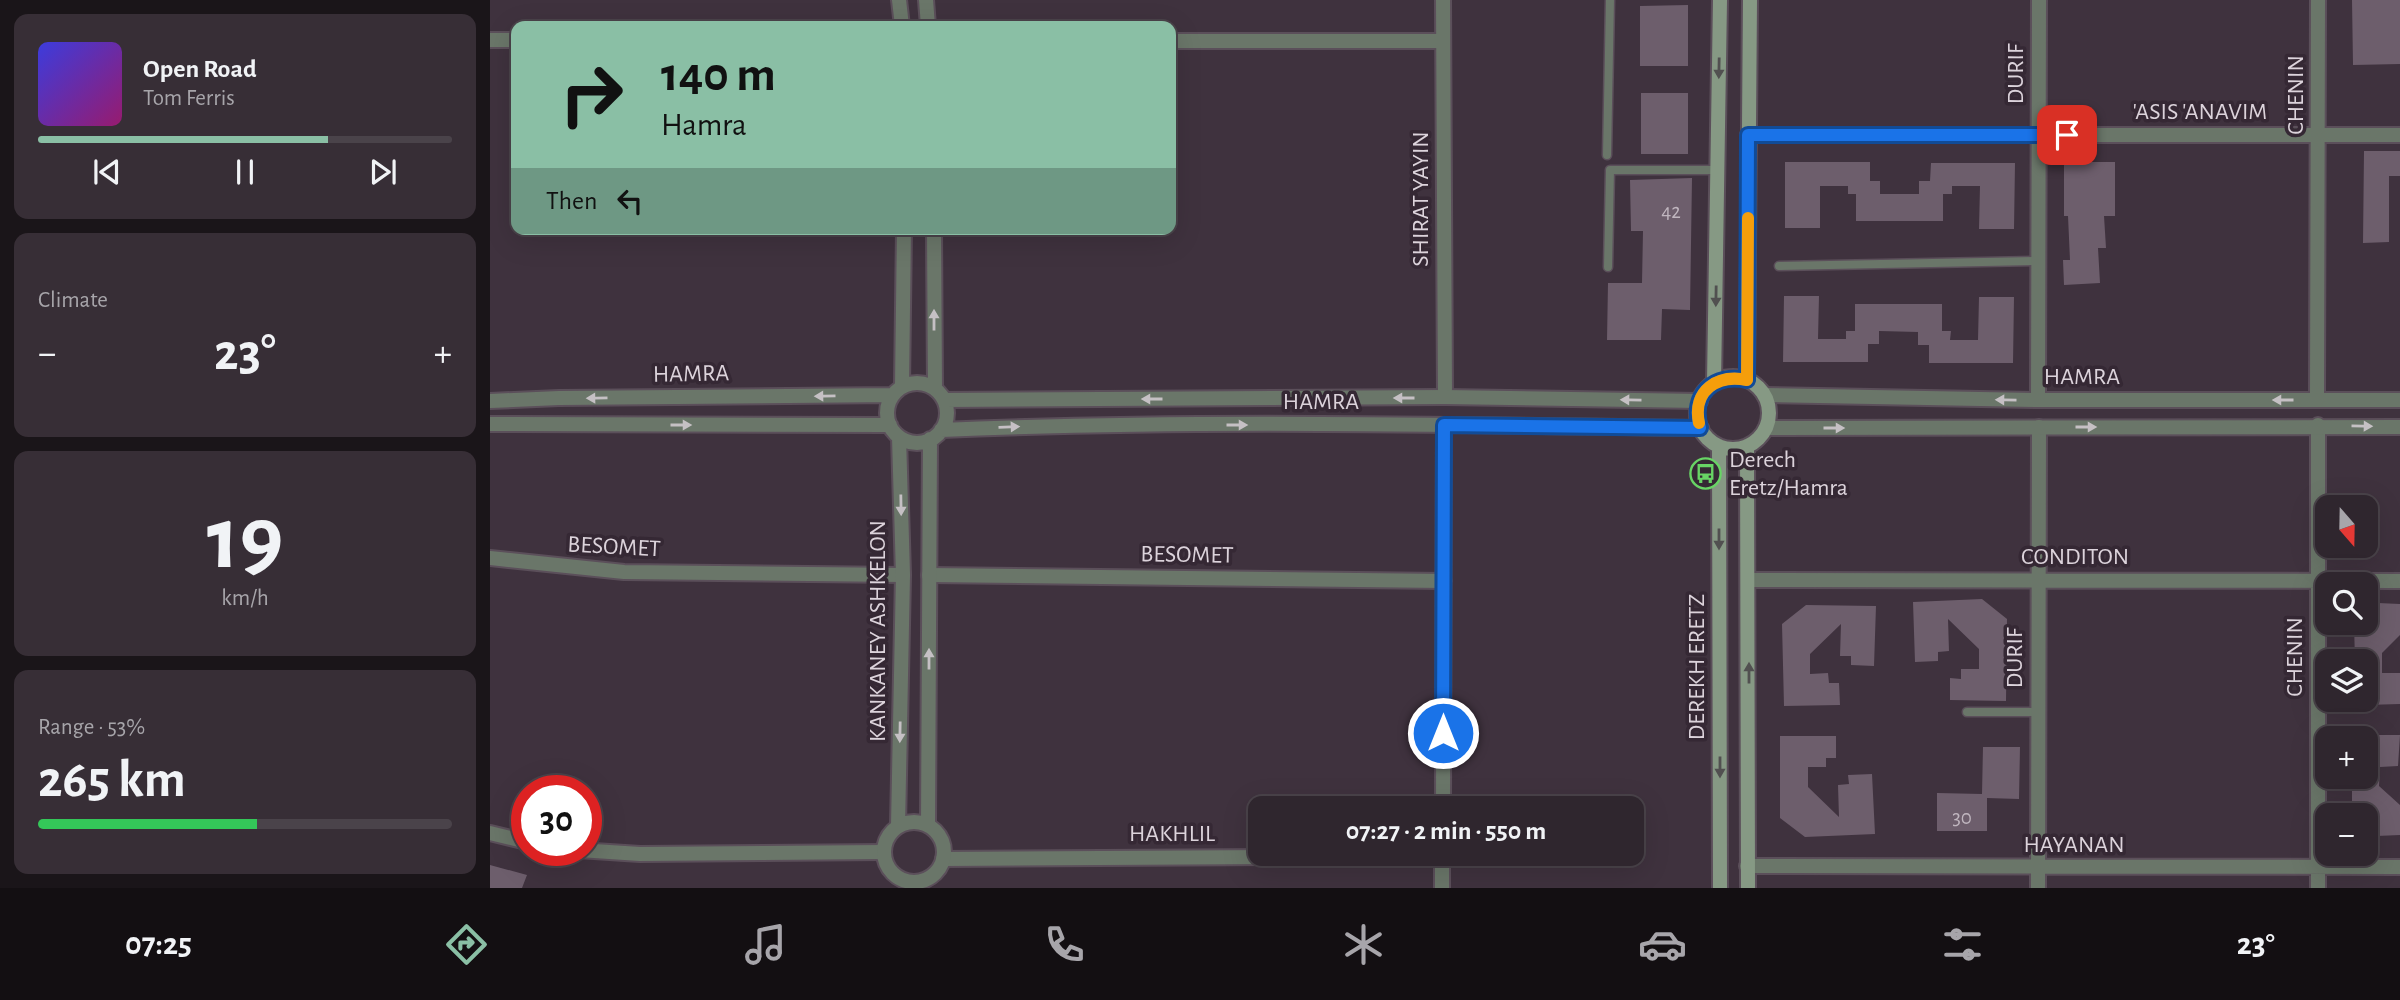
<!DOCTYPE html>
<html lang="en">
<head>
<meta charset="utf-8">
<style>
  :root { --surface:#2f262e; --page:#372e36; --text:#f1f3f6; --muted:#a7a5aa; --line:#4a434a; --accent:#8abfa5 }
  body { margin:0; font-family:"Alegreya Sans",sans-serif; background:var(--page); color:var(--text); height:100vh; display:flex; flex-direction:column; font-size:26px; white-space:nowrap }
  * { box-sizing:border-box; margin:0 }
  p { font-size:23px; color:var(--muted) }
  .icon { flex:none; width:38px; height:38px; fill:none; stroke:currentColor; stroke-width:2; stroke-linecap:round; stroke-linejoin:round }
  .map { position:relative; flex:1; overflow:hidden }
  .drawer { display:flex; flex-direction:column; gap:14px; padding:14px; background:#1a1519; width:490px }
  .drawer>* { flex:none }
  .top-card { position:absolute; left:21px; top:21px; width:665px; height:214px; border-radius:14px; box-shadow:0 7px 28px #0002,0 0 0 2px var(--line); background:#8abfa5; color:#111; overflow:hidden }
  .needle { width:46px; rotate:160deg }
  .fabs { position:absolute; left:1825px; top:495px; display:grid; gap:14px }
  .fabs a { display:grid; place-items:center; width:63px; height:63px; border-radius:14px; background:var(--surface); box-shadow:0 7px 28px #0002,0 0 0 2px var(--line); font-size:35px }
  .speed { position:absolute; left:21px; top:775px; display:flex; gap:14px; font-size:35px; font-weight:700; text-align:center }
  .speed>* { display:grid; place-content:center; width:91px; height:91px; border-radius:50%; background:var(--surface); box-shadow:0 7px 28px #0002,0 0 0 2px var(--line); line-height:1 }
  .speed .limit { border:10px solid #d22; background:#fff; color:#111 }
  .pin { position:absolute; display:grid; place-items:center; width:60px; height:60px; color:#fff; margin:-30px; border-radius:14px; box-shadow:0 4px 10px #0006 }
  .me { position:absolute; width:77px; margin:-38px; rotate:0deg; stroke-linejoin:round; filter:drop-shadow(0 0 5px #0008) }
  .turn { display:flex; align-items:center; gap:24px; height:147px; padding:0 35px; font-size:32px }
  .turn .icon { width:91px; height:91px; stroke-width:2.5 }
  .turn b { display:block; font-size:49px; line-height:60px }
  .then { display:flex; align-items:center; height:66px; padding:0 35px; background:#0003; gap:14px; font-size:26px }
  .big { font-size:52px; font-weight:600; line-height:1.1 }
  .drawer .widget { flex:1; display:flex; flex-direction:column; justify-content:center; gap:10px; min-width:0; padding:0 24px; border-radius:14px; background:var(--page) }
  .drawer .dial { align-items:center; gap:0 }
  .dial b { font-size:91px; line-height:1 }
  .song { display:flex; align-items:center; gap:21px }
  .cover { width:84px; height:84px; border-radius:10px; background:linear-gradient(135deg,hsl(240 70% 55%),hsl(320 70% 35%)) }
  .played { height:7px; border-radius:4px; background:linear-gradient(90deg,var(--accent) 70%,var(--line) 70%) }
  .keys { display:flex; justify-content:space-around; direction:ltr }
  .heat { display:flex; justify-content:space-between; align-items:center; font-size:38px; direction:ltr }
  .charge { height:10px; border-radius:5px; background:linear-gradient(90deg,#34c759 53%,var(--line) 0) }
  .trip { position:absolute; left:758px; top:796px; width:396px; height:70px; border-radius:14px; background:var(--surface); box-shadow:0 7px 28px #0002,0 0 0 2px var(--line); font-weight:600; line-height:70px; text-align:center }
  .dock { display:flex; height:112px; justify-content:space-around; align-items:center; background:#130f12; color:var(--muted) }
  .dock .icon { width:49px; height:49px }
  .dock .on { color:var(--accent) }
  .dock b { font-size:32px; color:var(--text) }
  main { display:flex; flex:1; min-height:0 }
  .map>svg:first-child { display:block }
  .building { fill:#6d5e6c }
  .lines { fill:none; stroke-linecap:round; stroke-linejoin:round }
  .service-casing { stroke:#5b4f5a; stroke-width:11 }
  .minor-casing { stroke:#5b4f5a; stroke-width:18 }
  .tertiary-casing { stroke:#5b4f5a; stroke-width:18 }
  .secondary-casing { stroke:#5b4f5a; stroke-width:18 }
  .service { stroke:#6a7669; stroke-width:8 }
  .minor { stroke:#6a7669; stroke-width:14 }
  .tertiary { stroke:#6a7669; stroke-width:14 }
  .secondary { stroke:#869984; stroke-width:14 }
  .oneway { fill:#515050 }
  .oneway2 { fill:#c5c0c4 }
  .route-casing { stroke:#114b97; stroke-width:18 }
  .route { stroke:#1a73e8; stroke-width:12 }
  .slow { stroke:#f59e0b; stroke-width:12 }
  .labels { text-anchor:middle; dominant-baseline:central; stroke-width:7; stroke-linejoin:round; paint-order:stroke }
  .number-label { font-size:21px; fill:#c0b6bf }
  .street-label { font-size:24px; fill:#dcd3db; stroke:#352834 }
  .poi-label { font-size:24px; fill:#dcd3db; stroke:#352834; text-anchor:start }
</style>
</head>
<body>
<main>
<section class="drawer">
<div class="widget">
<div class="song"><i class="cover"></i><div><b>Open Road</b><p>Tom Ferris</p></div></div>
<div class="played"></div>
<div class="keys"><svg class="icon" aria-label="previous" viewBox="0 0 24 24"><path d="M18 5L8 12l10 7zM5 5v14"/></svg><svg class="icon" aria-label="pause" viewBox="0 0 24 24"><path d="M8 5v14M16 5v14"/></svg><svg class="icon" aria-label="next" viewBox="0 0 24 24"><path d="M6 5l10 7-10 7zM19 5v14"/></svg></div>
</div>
<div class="widget"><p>Climate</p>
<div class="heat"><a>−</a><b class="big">23°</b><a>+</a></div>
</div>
<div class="widget dial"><b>19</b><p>km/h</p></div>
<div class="widget"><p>Range · 53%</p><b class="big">265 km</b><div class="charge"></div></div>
</section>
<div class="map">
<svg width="1910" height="888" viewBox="0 0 1910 888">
  <rect width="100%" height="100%" fill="#3f323e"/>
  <path class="building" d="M1862,0h48v64l-47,1z
    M1198,5v61h-48v-60z
    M1151,93h47v61h-47z
    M1874,151h36v25h-11v66l-26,1z
    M1295,162h85v19h10v13h39v-13h11l1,-18h84l-1,66h-35l1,-43h-28v8h-9v27h-87v-27h-8v-8h-28v42h-35z
    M1574,162h51v54h-11l2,32h-8l2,35 -36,2 -1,-25h7l-2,-44h-4z
    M1202,178l-2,132 -28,-1 -1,31h-54l1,-57h34l1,-52h-12l-1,-51z
    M1294,296h35l-1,43h28v-8h9v-27h87v27h9l-1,9h28l1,-43h35l-1,66h-84v-18h-11v-13l-39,-1v13h-11v18h-85z
    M1492,599l25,20 -1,82 -56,-1v-22l11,1v-10h18v-20l-31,-30 1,32 -11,1v9l-23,1 -2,-60z
    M1888,603l22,1v31l-18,18v20h18v31l-34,1v-43h-11l-1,-39h12v-10z
    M1316,605l70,1 -2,60 -23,-1v-9h-11l1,-32 -31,30v20l18,-1 1,10h10l1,22 -56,1 -2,-82z
    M1876,735h34l-2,31 -18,1 -1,19 21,19v30l-23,1 -11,-8v-12h-14v-39h14z
    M1290,736h56v22h-10v9h-18v20l31,30 -1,-32 11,-1 -1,-9 24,-1 3,60 -70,3 -25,-19z
    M1493,747h37l-1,52 -32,-1v33h-50v-38l45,1z
    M0,865l37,10 -5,13h-32z"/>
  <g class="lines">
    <defs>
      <path id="service" d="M1117,155l3,-155
        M1289,266l260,-5
        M1118,267l2,-97h108
        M1477,712h71"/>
      <path id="minor" d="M953,0l2,397
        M0,40h26
        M681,41h272
        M1258,135h652
        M1548,400l1,-400
        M1827,400l1,-400
        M0,558l134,14 279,3
        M439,575l515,6
        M1259,580l651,1
        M953,808l1,-383
        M0,833l37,9
        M89,850l61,4 244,-2
        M952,854v34
        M453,859l499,-3
        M1257,866l653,1
        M1548,888l1,-461
        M1828,888v-463"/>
      <path id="tertiary" d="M409,0l3,26
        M436,0l2,26
        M444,229l1,160
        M397 413a30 30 0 1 1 60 0a30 30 0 1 1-60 0Z
        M412,387l2,-158
        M1274,395l274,5h362
        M454,400l501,-3 255,4
        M0,401l69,-3 334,-3
        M0,424l400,1
        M1276,428l634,-1
        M451,430c253,-11 507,-5 760,-2
        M394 852a30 30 0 1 1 60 0a30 30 0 1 1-60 0Z
        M438,825l2,-386
        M408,826l5,-251 -4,-138"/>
      <path id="secondary" d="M1207 413a36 36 0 1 1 72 0a36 36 0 1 1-72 0Z
        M1257,380l3,-380
        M1224,383l6,-383
        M1229,446l1,442
        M1257,446l1,442"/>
    </defs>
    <use href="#service" class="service-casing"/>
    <use href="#minor" class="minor-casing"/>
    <use href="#tertiary" class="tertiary-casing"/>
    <use href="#secondary" class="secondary-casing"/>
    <use href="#service" class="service"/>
    <use href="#minor" class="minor"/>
    <use href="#tertiary" class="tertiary"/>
    <use href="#secondary" class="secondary"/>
  </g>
  <defs><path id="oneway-solid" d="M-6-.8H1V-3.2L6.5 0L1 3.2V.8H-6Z" transform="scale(1.75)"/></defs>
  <g class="oneway">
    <use href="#oneway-solid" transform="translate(1229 68) rotate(91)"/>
    <use href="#oneway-solid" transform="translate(1226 296) rotate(91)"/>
    <use href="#oneway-solid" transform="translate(1229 539) rotate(90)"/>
    <use href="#oneway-solid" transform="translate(1259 673) rotate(-90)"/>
    <use href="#oneway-solid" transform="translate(1230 767) rotate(90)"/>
  </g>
  <g class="oneway2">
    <use href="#oneway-solid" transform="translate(444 320) rotate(-90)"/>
    <use href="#oneway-solid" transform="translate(335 396) rotate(179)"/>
    <use href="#oneway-solid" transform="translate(107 398) rotate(179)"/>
    <use href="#oneway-solid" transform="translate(914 398) rotate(180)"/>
    <use href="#oneway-solid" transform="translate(662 399) rotate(180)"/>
    <use href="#oneway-solid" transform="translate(1141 400) rotate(-179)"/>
    <use href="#oneway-solid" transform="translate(1516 400) rotate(-179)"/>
    <use href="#oneway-solid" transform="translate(1793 400) rotate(180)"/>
    <use href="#oneway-solid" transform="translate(191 425)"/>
    <use href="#oneway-solid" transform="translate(747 425)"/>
    <use href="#oneway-solid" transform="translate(1872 426) rotate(1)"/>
    <use href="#oneway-solid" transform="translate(519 427) rotate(-2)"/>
    <use href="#oneway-solid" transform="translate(1596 427)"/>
    <use href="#oneway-solid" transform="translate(1344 428)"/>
    <use href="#oneway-solid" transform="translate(411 505) rotate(89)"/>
    <use href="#oneway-solid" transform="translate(439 659) rotate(-90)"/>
    <use href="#oneway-solid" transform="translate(410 732) rotate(91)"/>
  </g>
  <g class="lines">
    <defs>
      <path id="route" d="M953,733l1,-308 256,3c-10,-34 14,-55 47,-48l1,-245h319"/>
    </defs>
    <use href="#route" class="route-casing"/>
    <use href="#route" class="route"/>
    <path class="slow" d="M1209,423c-7,-33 19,-49 48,-43l1,-162"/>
  </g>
  <defs>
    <symbol id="bus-ring" viewBox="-11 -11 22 22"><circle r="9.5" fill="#352834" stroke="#68d465" stroke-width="1.5"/><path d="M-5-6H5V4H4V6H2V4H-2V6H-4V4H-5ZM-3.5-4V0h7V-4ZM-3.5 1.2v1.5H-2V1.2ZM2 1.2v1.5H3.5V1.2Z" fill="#68d465"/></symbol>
  </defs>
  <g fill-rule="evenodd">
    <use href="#bus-ring" x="1198" y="456" width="35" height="35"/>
  </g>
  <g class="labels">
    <g class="number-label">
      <text x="1181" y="211">42</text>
      <text x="1472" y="817">30</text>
    </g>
    <g class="street-label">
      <text transform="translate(1526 74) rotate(-90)">DURIF</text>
      <text transform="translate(1806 95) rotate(-90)">CHENIN</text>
      <text x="1710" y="112">'ASIS 'ANAVIM</text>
      <text transform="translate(931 199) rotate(-90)">SHIRAT YAYIN</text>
      <text transform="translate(201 374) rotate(-1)">HAMRA</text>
      <text x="1592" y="377">HAMRA</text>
      <text x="831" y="402">HAMRA</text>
      <text transform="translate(124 547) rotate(3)">BESOMET</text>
      <text transform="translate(697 555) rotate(1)">BESOMET</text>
      <text x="1585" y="557">CONDITON</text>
      <text transform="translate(388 631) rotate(-90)">KANKANEY ASHKELON</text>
      <text transform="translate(1805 657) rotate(-90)">CHENIN</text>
      <text transform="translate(1525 658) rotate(-90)">DURIF</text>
      <text transform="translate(1207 667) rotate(-90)">DEREKH ERETZ</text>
      <text x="682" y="834">HAKHLIL</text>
      <text x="1584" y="845">HAYANAN</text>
    </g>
    <g class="poi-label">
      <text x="1239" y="460">Derech<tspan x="1239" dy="28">Eretz/Hamra</tspan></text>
    </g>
  </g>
</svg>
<div class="fabs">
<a><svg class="needle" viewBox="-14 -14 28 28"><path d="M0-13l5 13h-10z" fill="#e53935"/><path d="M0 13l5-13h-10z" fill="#a7a5aa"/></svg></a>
<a><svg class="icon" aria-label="search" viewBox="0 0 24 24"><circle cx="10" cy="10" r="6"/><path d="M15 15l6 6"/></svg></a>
<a><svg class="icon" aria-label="layers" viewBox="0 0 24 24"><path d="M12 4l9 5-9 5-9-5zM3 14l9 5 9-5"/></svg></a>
<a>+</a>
<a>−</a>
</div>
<div class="speed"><div class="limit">30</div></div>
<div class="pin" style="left:1577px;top:135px;background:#d93025"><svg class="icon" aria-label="arrive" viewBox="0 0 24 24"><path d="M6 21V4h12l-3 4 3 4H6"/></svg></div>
<svg class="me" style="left:953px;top:733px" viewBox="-20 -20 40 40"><circle r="17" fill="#1a73e8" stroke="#fff" stroke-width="3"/><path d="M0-11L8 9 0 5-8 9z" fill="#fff"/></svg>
<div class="trip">07:27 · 2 min · 550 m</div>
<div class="top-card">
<div class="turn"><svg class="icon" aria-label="right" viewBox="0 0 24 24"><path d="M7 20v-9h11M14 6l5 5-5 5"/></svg><div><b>140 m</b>Hamra</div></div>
<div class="then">Then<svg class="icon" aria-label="left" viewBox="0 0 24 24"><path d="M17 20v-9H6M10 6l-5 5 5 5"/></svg></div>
</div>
</div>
</main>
<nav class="dock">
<b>07:25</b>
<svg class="icon on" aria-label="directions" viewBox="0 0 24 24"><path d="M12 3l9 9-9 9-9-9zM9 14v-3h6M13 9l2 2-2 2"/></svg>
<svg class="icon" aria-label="music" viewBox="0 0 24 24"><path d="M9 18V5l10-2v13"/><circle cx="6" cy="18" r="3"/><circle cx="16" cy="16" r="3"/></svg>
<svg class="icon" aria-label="phone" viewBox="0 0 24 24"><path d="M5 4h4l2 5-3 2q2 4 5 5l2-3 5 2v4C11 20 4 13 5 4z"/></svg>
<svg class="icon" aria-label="climate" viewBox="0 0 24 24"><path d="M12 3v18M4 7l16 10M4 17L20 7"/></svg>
<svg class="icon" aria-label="car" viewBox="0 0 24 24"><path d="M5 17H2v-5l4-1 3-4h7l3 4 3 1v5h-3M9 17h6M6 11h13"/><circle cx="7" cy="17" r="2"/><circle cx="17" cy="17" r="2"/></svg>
<svg class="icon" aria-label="filters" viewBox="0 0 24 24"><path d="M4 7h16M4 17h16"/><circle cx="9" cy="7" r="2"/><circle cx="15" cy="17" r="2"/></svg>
<b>23°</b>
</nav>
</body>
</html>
